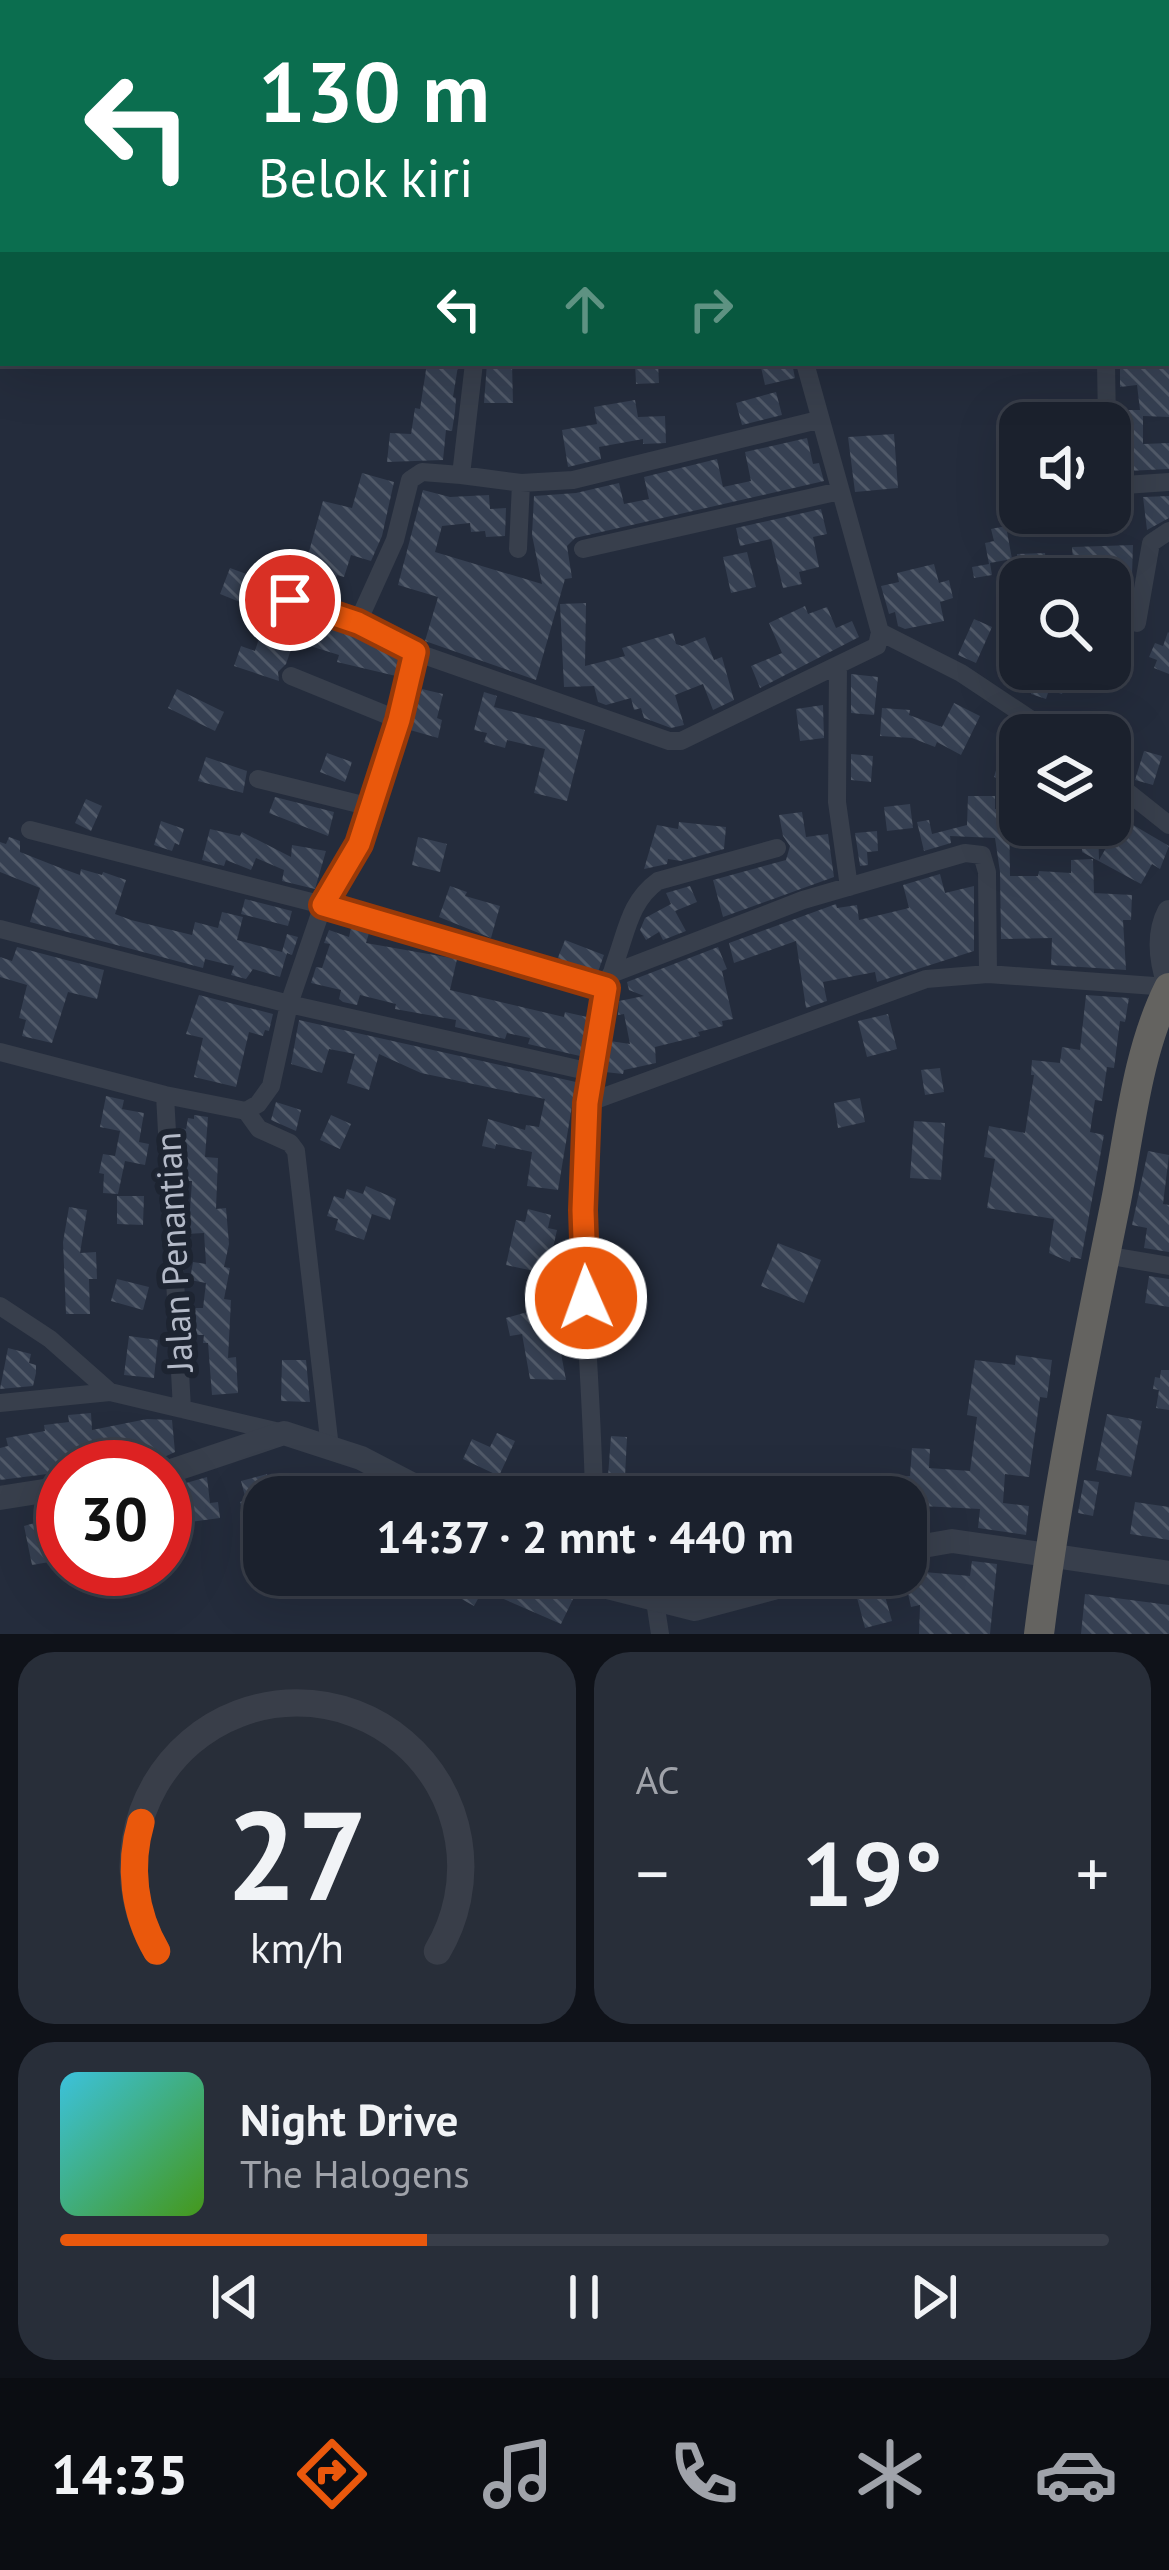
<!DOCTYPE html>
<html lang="id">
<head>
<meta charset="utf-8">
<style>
  :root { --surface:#1b212d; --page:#282e39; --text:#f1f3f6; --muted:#a0a3aa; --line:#393e49; --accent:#ea580c }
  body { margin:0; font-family:"PT Sans",sans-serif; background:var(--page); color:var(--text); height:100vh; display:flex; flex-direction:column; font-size:45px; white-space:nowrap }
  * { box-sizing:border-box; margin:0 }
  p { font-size:39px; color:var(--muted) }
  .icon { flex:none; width:66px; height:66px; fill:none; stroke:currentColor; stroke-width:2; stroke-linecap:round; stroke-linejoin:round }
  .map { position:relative; height:1634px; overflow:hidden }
  .details { display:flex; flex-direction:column; gap:18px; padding:18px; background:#0f1219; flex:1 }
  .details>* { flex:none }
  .banner { position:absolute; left:0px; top:0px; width:1170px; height:366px; box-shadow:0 12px 48px #0002,0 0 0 3px var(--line); background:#0b6e4f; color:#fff; overflow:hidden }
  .controls { position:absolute; left:999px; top:402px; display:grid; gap:24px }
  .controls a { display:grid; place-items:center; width:132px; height:132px; border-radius:24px; background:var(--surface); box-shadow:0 12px 48px #0002,0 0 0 3px var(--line); font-size:60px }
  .speed { position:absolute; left:36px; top:1440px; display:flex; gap:24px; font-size:60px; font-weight:700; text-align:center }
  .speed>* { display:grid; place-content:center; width:156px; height:156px; border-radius:50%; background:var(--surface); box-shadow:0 12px 48px #0002,0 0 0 3px var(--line); line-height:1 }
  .speed .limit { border:18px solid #d22; background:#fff; color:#111 }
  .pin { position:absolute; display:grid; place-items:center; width:102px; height:102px; color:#fff; margin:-51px; border:6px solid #fff; border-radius:50%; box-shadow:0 3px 12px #0007 }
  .me { position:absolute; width:132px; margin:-66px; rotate:358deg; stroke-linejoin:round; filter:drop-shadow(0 0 9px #0008) }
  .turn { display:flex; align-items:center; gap:42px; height:252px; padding:0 60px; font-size:54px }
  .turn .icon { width:156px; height:156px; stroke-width:2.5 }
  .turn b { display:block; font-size:84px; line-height:102px }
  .lanes { display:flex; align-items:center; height:114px; padding:0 60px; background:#0003; justify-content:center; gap:60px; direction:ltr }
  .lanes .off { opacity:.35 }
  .big { font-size:90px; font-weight:600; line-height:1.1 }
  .details .widget { flex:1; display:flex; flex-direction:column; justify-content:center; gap:18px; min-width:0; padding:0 42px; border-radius:36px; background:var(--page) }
  .details .dial { align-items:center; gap:0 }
  .dial svg { height:312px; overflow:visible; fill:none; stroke:var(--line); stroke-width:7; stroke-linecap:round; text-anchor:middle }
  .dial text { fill:var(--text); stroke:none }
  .song { display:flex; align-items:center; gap:36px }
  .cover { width:144px; height:144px; border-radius:18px; background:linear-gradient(135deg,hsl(190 70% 55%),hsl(100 70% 35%)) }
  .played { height:12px; border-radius:6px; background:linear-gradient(90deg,var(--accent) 35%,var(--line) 35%) }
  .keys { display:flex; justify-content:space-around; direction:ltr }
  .heat { display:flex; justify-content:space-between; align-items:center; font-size:66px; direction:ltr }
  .details .tiles { flex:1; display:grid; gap:18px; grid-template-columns:1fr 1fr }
  .widget:last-child { grid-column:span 2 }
  .trip { position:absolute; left:243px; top:1476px; width:684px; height:120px; border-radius:36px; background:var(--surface); box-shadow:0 12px 48px #0002,0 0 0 3px var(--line); font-weight:600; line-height:120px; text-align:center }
  .tab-bar { display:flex; height:192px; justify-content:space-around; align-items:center; background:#0b0d12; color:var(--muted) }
  .tab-bar .icon { width:84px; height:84px }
  .tab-bar .on { color:var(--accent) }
  .tab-bar b { font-size:54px; color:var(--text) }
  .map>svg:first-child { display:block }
  .building { fill:url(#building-back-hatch) }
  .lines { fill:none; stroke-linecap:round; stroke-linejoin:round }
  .minor { stroke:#383f4c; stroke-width:18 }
  .tertiary { stroke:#383f4c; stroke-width:24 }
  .trunk { stroke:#646360; stroke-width:30 }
  .route-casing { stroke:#983908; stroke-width:30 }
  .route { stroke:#ea580c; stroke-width:21 }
  .labels { text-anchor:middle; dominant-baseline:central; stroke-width:12; stroke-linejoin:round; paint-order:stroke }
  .street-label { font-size:36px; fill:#b4bac8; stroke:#1d2431 }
</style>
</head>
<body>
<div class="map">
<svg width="1169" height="1634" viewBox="0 0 1169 1634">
  <defs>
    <pattern id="building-back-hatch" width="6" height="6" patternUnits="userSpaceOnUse" patternTransform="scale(3)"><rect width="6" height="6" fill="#364052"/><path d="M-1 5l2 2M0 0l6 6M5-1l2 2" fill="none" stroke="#515a69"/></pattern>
  </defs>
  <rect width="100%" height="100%" fill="#242c3c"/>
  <path class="building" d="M427,363l31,3 -5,31 3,1 -1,14 -3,19 -6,-1 -3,30 -56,2 3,-29 21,1 4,-26 5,1z
    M487,363h25l1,40h-29z
    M635,363h23l1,20 -23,1z
    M760,363h32l3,15 -30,7z
    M1120,363h49v54l-26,-1v28l26,-1v26l-42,2 -1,-30 -16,-1 9,-12 1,-18h20l-3,-25 -17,2z
    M776,392l6,23 -40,10 -6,-22z
    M635,400l3,17 27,-1 1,27 -23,1v-5l-44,8 2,12 -33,8 -6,-37 35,-6 -3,-17z
    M894,434l4,54 -43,4 -7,-55z
    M807,438l6,26 6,-1 5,18 -249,57 -8,8 5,32 -7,1 -29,101 -111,-39 13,-44 -40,-12 25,-95 27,7 39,-2 1,14 16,-1 -1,28 -19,1 -1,-6 -14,1 -1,-9 -28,3 -7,26 107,32 -10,-49 2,-39 42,-3 43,-10 5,21 25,-5 -5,-22 73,-18 6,28 28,-6 -6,-29z
    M362,473l32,9 -12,54 -11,25 -20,-6 -7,22 -7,-2 -8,25 -38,-13 4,-12 7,2 21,-76 29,7z
    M1169,496v22l-22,12 -4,-33z
    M821,509l6,25 -14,3 6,30 -20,5 3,12 -19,4 -12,-49 -31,7 -4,-18z
    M1006,526l6,33 -22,4 2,12 -18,3 -2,-11 17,-3 -4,-21 9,-2 -3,-12z
    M1133,545l-1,30 -9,1 -2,60h-11v-57h-36v-5l-56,4 -1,-24 28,-1 1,10 27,-2 -1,-14z
    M747,552l9,35 -25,6 -8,-36z
    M934,564l5,19 10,-3 4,18 -13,4 4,19 -39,8 -7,-3 -3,-14 -6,2 -8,-28 18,-4 -2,-9z
    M230,568l33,12 -1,18 15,5 7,9 68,24 47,23 -3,17 -59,-14 2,-7 -45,-14 -8,23 -8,8 1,9 -45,-15 7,-20 14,5 12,-38 -47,-19z
    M586,603l-1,63 40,-10 -3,-8 51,-15 3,11 6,2 23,-9 9,23 8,-3 12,43 -21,10 -10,-26 -28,11 9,30 -13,3 -27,-10 -3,-10 -7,2 -3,-12 -25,7 -8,-3 -4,-16 -30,1 -4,-83z
    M805,606l3,8 19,-7 9,21 16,-7 7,16 -99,51 -9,-22 31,-13 -13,-30z
    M974,619l18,8 -16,36 -18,-8z
    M1168,632l1,1v41l-15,-6 3,-8 -8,-3 6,-14 8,3z
    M1038,669h32l-8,25 -13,-4 -3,9 -15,-5z
    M851,674l27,3 -4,38 -23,-2z
    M177,689l47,23 -9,19 -47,-23z
    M422,689l21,5 -6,24 5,2 -4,18 -28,-8z
    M484,692l13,4 -3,11 91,23 -18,71 -33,-8 11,-44 -38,-9 -2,8 -21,-6 3,-9 -13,-3z
    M954,703l26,13 -19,39 -24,-13 -2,5 -23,-9 -32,-2 2,-28 28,2 -1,5 33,12z
    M823,705l1,33 -24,3 -4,-32z
    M1007,733l13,3 -4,48 -22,-7z
    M1144,751l18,5 -9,29 -18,-5z
    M327,753l25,9 -7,20 -25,-10z
    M851,754l22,2 -2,26 -20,-2z
    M206,757l41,14 -4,22 -45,-12z
    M968,796h27v13h14l1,67h28l1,-5 32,2v-13l22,-1 1,34 38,2 -1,25h-8l3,50 -75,-5 1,-27 -51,1 -1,-67 -5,-34 -45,-2 1,7 -27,8 -7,-29 12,-2 3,14 35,-9z
    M275,797l59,15 -6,24 -59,-23z
    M86,799l16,7 -11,25 -16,-8z
    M910,804l3,24 -26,3 -3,-24z
    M802,812l4,25 22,-3 6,43 -111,40 -10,-37 73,-20 4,-14 -7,-10 -4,-21z
    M1123,819l46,27 -9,23 -8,-5 -11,20 -59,-32 -1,-27h17l1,35z
    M161,821l23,8 -5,16 -4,-2 -3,8 -18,-6z
    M679,822l47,5 -2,22 -43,12 -13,-2 -1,5 -23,5 13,-44 21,4z
    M210,829l30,7 2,-4 49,25 1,-12 34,6 -11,38 -33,-8 2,-11 -28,-12 -5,12 -25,-10 -2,6 -22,-6z
    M877,831l1,20 -11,1 1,13 -8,1 -5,-33z
    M9,837l11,4v11l38,15 22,8 1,-6 21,6 1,-3 23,8 -11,34 16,6 61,15 3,-13 23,6 4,-16 21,5 -6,23 45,12 5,-18 11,3 -6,18 -5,-2 -7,24 -27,-8 -7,10 -15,-4 3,-9 -29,-7 -2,9 -173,-46 10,-34 -40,-16v-30l6,2z
    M418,837l29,7 -7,28 -28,-7z
    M940,874l5,19 29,-7v65l-97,31 -2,-10 -52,10 4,19 -21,7 -10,-67 -62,22 -5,-20 107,-39 1,4 20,-3 2,15 50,-12 -6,-23z
    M450,886l17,6 -2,4 35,10 -9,32 -52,-21z
    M690,886l7,16 -22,9 11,20 -23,9 -4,-8 -13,8 -6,-10 5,-12 26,-14 -5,-11z
    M245,899l47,12 -4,15 -47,-12z
    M351,928l18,5 -3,10 91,16 -7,31 114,27 1,-5 22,5 -7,39 -52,-12 2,-6 -23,-5 -2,6 -50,-12 1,-7 -61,-11 1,-5 -36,-9 -3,10 -14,-3 -4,-3 2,-9 -30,-7 5,-16 6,1 8,-24 -6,-1 5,-13 20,7z
    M565,940l39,15 -6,17 -41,-12z
    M17,947l87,23 -7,29 -29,-7 -16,51 -30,-7 4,-16 -7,-2 8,-33 -27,-8v-20l12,4z
    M718,947l9,22 -5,2 11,48 -11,2 1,5 -25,6 2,4 -45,11 1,16 -32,7 -1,4 -18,-2 5,-31 20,3 -6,-30 -6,1 1,-14 25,-5 -15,-6 -2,-8z
    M199,995l74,19 -4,17 -4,-1 -2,6 -14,-4 -13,55 -42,-10 9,-39 -17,-4z
    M1086,995l43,3 -4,24 -5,-1 -6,47 -7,-1 -5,34 -7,-1 -5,32 14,3 -23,124 -10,-2 -1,5 -21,-9 5,-34 -67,-11 8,-49 -11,-2 5,-31 36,7 9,-58h-3l1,-15 28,3 2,-16 18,3z
    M888,1014l9,35 -30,8 -9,-36z
    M299,1020l277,62 -18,108 -31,-4 5,-34 -36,-8 -1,5 -13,-3 6,-27 37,11 1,-5 13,2 6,-28 -124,-26 -42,-19 -10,36 -22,-7 8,-29 -26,-5 -7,24 -31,-9z
    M940,1068l4,24 -19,3 -4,-25z
    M106,1096l18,4 -2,9 22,4 -5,29 10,2 -4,21 -20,-4 -7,33 -15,-1 1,-19 -5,-1 4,-19 12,2 5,-25 -20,-4z
    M860,1098l5,24 -27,6 -4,-25z
    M276,1102l25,8 -5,21 -25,-11z
    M194,1115l14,2 -3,40 13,1 -2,51 10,-1 3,36 -5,23 6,1 -6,31 7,1 -3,58 8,-1 2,36 -26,2 -4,-52h-5l1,-8h-12l-2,-27h13l3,-25 -16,-3 3,-18 13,2 -2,-31 -18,1 -1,-24h5l2,-29h-9l-3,-53 6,1 2,-11 6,1z
    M331,1115l20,9 -11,25 -20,-9z
    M914,1121l31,2 -4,57 -31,-2z
    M1148,1151l21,4 -6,49 6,1v47l-25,-4 3,-20 -15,-3z
    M366,1186l30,13 -6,21 -18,-6 -8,26 -29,-10 3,-11 -11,-3 7,-20 10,3 3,-10 16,5z
    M117,1196h27l-1,29 -26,-1z
    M69,1207l18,3 -7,43 16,-1 1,27h-8l1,35h-24l-3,-72z
    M528,1209l23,6 -3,13 9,2 -11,50 14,-3 4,24 -23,4 -7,-34 -28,-6 10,-45 9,2z
    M778,1243l43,17 -17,43 -43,-17z
    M1149,1276l20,3v28l-24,-4z
    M117,1279l32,8 -6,23 -32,-9z
    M552,1305l14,75 -36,-1 -8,-45 -12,2 -4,-18z
    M129,1336l29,4 -4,38 -30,-3z
    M8,1348l23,6 -2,9 7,2v8l-3,13 -33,3z
    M1016,1355l36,5 -5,38 -7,-1 -11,80 -24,-3 -2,29 26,3 -3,29 -48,-7 2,-19 -58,-3 1,12 -17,1v-22h-10l-2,-20 16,-1 2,-28 18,1 -1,19 41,3 7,-54 -10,-2 8,-55 40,5z
    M282,1360h24l4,42 -29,-1z
    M1161,1370h8v40l-13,-2 3,-18 -6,-1 2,-12 5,1z
    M91,1413l1,17 55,-11 25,1 3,32 -26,12 -41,3 -3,-19 -35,3 1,16h-8v5l-63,8v-32l8,-2 -2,-8 39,-7 -1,-6 25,-3 -1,-7z
    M1107,1414l35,7 -11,56 -35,-7z
    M497,1433l18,8 -16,35 -36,-17 9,-20 18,8z
    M611,1436l16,1 -2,40 -17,-1z
    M267,1474l6,23h-9v14l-20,5 -4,-14 6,-2 -5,-19z
    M207,1477l3,26 8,-1 2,16 -30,4 -4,-39z
    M1084,1480l15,2 -6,34 -15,-3z
    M1135,1502l34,5v33l-39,-6z
    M63,1515v30l-11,2 3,14 -23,4 -8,-39z
    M972,1561l25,3 -7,70h-71l1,-29 -9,2 -7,-31 20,-4 46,4z
    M435,1575h90l48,24 -12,25 -78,-34 -9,16 -25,-14 4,-8z
    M851,1575h28l13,46 -27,7z
    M1085,1594l84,11v29h-88z"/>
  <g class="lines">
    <path class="minor" d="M300,0l24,3
      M853,0l7,3
      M413,3l1,-3
      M792,3v-3
      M1122,3l1,-3
      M1167,164l2,1
      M474,363l-13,112 60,8 52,-3 245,-60
      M805,363l75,269 81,41 93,62
      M1106,363l1,60
      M1110,486l59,-4
      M518,549l3,-66
      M583,549l257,-58
      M290,600l67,24 58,28 254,89h12l196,-95 3,-14
      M1137,623l14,-80 18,-12
      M357,624l38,-84 15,-60 12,-8 39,3
      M838,666l-1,136 12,85
      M291,676l108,44
      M1110,778l59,47
      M258,779l113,28
      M30,830l293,75 283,84
      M0,929l289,75 302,68
      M611,974l192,-74 162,-47 17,2 5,17 1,102
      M0,1052l165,43 81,16 12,-7 13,-18 18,-82 34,-99 36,-61 40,-124 16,-68
      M165,1095l17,314
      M587,1103l339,-124 62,-5 181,13
      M246,1111l13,18 31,14 6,8 34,297
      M1105,1255l64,11
      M0,1306l50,33 60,53
      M0,1403l110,-11 174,41
      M594,1497c-3,-180 -36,-372 25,-546 9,-27 14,-52 39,-70l119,-33
      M655,1601l5,33"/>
    <path class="tertiary" d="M1169,912c-12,23 -8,49 0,73
      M165,1473l119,-40 77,25 75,39
      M0,1498l63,-10
      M906,1549l46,-8 217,32
      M560,1575l135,34 127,-34"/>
    <path class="trunk" d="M1039,1634c18,-145 48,-290 77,-433 14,-71 21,-149 53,-213"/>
  </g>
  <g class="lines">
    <defs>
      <path id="route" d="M290,600l68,23 57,29 -16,68 -40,124 -36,61 283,83 -19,115 -4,107 3,88"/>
    </defs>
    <use href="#route" class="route-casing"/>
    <use href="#route" class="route"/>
  </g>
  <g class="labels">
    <g class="street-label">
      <text transform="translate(173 1252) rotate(-93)">Jalan Penantian</text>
    </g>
  </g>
</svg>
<div class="controls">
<a><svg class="icon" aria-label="sound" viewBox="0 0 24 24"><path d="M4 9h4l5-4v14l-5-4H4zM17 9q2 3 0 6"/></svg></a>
<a><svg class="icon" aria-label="search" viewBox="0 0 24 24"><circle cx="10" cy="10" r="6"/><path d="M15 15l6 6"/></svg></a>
<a><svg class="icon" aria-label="layers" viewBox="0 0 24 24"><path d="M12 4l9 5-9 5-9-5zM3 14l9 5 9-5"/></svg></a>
</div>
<div class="speed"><div class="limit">30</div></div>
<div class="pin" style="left:290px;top:600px;background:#d93025"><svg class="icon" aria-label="arrive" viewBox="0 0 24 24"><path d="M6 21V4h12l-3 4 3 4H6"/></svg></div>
<svg class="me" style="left:586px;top:1298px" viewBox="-20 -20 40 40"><circle r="17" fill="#ea580c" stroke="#fff" stroke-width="3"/><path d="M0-11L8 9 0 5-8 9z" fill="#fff"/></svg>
<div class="trip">14:37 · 2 mnt · 440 m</div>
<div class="banner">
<div class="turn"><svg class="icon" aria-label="left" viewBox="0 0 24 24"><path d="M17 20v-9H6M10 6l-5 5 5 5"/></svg><div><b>130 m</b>Belok kiri</div></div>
<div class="lanes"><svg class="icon" aria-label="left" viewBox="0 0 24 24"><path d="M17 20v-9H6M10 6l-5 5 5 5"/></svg><svg class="icon off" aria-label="ahead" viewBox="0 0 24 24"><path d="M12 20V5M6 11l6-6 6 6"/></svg><svg class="icon off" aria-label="right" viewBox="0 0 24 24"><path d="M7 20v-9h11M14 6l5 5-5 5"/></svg></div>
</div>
</div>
<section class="details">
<div class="tiles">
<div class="widget dial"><svg viewBox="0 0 100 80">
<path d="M14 69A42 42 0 1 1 86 69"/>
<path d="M14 69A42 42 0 0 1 10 36" stroke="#ea580c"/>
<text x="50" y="56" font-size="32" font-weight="700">27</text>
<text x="50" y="72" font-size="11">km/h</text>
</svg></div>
<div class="widget"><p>AC</p>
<div class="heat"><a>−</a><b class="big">19°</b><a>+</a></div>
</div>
<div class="widget">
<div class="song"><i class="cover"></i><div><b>Night Drive</b><p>The Halogens</p></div></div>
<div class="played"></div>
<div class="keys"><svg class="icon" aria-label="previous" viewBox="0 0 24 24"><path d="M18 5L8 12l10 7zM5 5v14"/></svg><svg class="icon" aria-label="pause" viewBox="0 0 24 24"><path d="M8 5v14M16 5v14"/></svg><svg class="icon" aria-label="next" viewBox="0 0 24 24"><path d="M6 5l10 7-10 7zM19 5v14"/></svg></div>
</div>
</div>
</section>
<nav class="tab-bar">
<b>14:35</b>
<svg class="icon on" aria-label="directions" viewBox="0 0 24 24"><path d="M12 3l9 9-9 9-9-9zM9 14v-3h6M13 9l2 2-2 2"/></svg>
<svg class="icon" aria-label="music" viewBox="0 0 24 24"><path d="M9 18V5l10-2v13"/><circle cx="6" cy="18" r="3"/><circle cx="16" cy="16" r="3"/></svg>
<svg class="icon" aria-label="phone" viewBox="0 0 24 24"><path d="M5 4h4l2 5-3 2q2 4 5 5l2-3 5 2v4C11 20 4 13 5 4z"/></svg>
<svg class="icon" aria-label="climate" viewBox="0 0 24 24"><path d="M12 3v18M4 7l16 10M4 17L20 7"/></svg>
<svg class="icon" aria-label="car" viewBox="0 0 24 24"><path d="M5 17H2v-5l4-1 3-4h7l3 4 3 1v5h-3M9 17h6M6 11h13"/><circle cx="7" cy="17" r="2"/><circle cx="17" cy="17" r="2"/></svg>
</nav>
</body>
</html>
